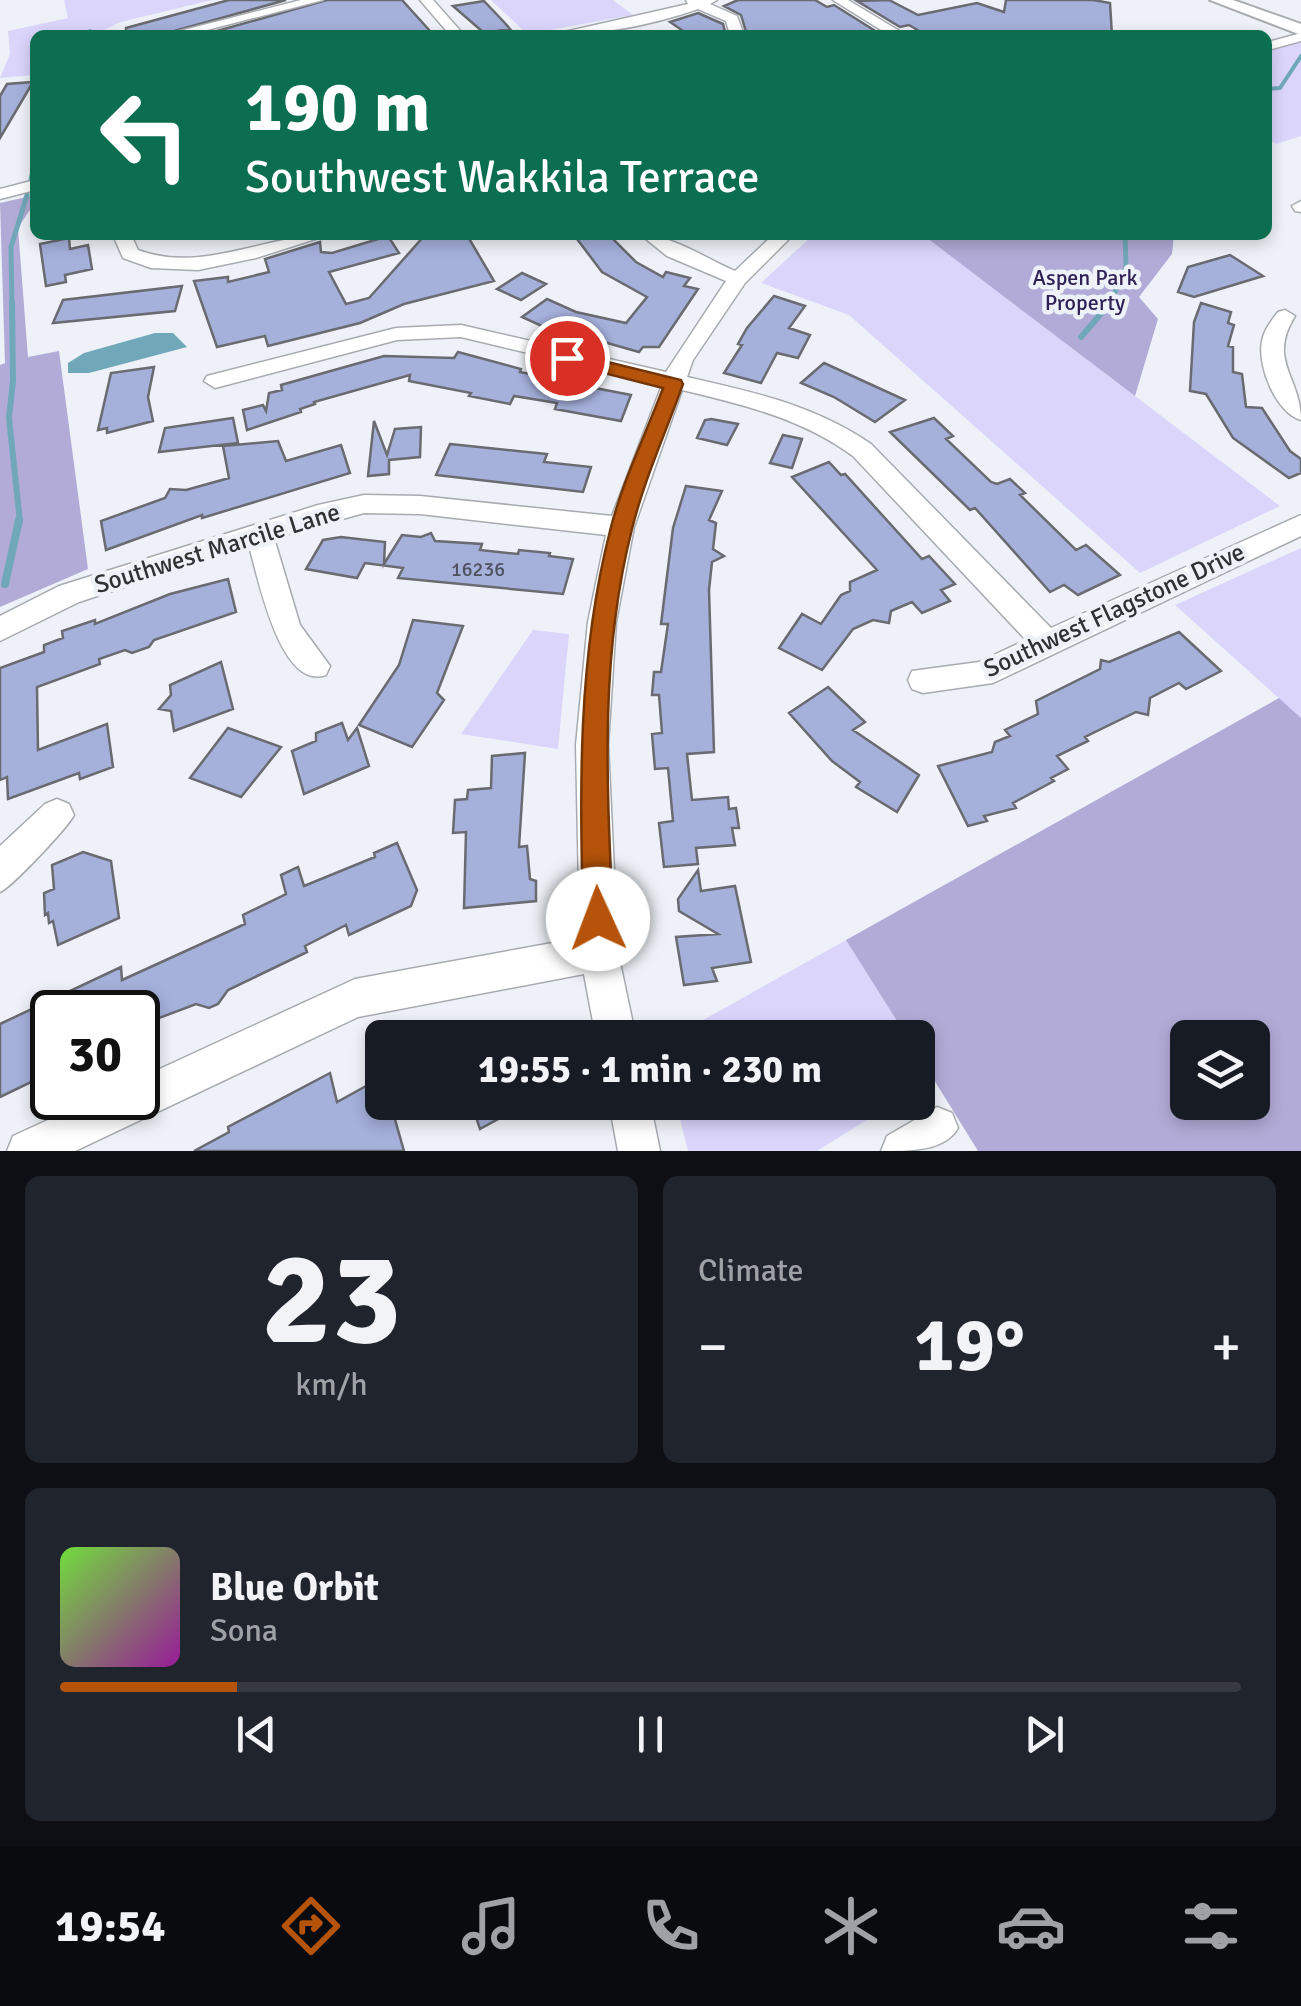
<!DOCTYPE html>
<html lang="en">
<head>
<meta charset="utf-8">
<style>
  :root { --surface:#171b24; --page:#20242c; --text:#f1f3f6; --muted:#9ea1a6; --line:#363941; --accent:#b45309 }
  body { margin:0; font-family:Signika,sans-serif; background:var(--page); color:var(--text); height:100vh; display:flex; flex-direction:column; font-size:38px; white-space:nowrap }
  * { box-sizing:border-box; margin:0 }
  p { font-size:32px; color:var(--muted) }
  .icon { flex:none; width:55px; height:55px; fill:none; stroke:currentColor; stroke-width:2; stroke-linecap:round; stroke-linejoin:round }
  .map { position:relative; height:1151px; overflow:hidden }
  .details { display:flex; flex-direction:column; gap:25px; padding:25px; background:#0d0f14; flex:1 }
  .details>* { flex:none }
  .hud { position:absolute; left:30px; top:30px; width:1242px; height:210px; border-radius:15px; box-shadow:0 5px 15px #0003; background:#0b6e4f; color:#fff; overflow:hidden }
  .controls { position:absolute; left:1170px; top:1020px; display:grid; gap:20px }
  .controls a { display:grid; place-items:center; width:100px; height:100px; border-radius:15px; background:var(--surface); box-shadow:0 5px 15px #0003; font-size:50px }
  .speed { position:absolute; left:30px; top:990px; display:flex; gap:20px; font-size:50px; font-weight:700; text-align:center }
  .speed>* { display:grid; place-content:center; width:130px; height:130px; border-radius:50%; background:var(--surface); box-shadow:0 5px 15px #0003; line-height:1 }
  .speed .limit { border:5px solid #111; border-radius:15px; background:#fff; color:#111 }
  .pin { position:absolute; display:grid; place-items:center; width:85px; height:85px; color:#fff; margin:-42px; border:5px solid #fff; border-radius:50%; box-shadow:0 2px 10px #0007 }
  .me { position:absolute; width:110px; margin:-55px; rotate:358deg; stroke-linejoin:round; filter:drop-shadow(0 0 8px #0008) }
  .turn { display:flex; align-items:center; gap:35px; height:210px; padding:0 50px; font-size:45px }
  .turn .icon { width:130px; height:130px; stroke-width:2.5 }
  .turn b { display:block; font-size:70px; line-height:85px }
  .big { font-size:75px; font-weight:700; line-height:1.1 }
  .details .widget { flex:1; display:flex; flex-direction:column; justify-content:center; gap:15px; min-width:0; padding:0 35px; border-radius:15px; background:var(--page) }
  .details .dial { align-items:center; gap:0 }
  .dial b { font-size:130px; line-height:1 }
  .song { display:flex; align-items:center; gap:30px }
  .cover { width:120px; height:120px; border-radius:15px; background:linear-gradient(135deg,hsl(100 70% 55%),hsl(300 70% 35%)) }
  .played { height:10px; border-radius:5px; background:linear-gradient(90deg,var(--accent) 15%,var(--line) 15%) }
  .keys { display:flex; justify-content:space-around; direction:ltr }
  .heat { display:flex; justify-content:space-between; align-items:center; font-size:55px; direction:ltr }
  .details .tiles { flex:1; display:grid; gap:25px; grid-template-columns:1fr 1fr }
  .widget:last-child { grid-column:span 2 }
  .trip { position:absolute; left:365px; top:1020px; width:570px; height:100px; border-radius:15px; background:var(--surface); box-shadow:0 5px 15px #0003; font-weight:700; line-height:100px; text-align:center }
  .menu { display:flex; height:160px; justify-content:space-around; align-items:center; background:#090b0e; color:var(--muted) }
  .menu .icon { width:70px; height:70px }
  .menu .active { color:var(--accent) }
  .menu b { font-size:45px; color:var(--text) }
  .map>svg:first-child { display:block }
  .green { fill:#dbd5fc }
  .forest { fill:#b2abd7; fill-rule:evenodd }
  .water { fill:#71a8b9 }
  .lines { fill:none; stroke-linecap:round; stroke-linejoin:round }
  .stream-far3 { stroke:#71a8b9; stroke-width:4 }
  .stream-far2 { stroke:#71a8b9; stroke-width:5 }
  .stream-far1 { stroke:#71a8b9; stroke-width:6 }
  .stream { stroke:#71a8b9; stroke-width:8 }
  .building { fill:#a5b0db; stroke:#696b70; stroke-width:2.5 }
  .minor-casing { stroke:#a7abb0; stroke-width:3 }
  .tertiary-casing { stroke:#a7abb0; stroke-width:4 }
  .minor { fill:#fff; fill-rule:evenodd }
  .tertiary { fill:#fff; fill-rule:evenodd }
  .route { fill:#b45309; stroke:#753606; stroke-width:2.5 }
  .labels { text-anchor:middle; dominant-baseline:central; stroke-width:9; stroke-linejoin:round; paint-order:stroke }
  .number-label { font-size:20px; fill:#4c515d }
  .far-park-label { font-size:22px; fill:#2f2056; stroke:#eef2f8 }
  .street-label { font-size:25px; fill:#2f3133; stroke:#eef2f8 }
</style>
</head>
<body>
<div class="map">
<svg width="1301" height="1151" viewBox="0 0 1301 1151">
  <rect width="100%" height="100%" fill="#eef2f8"/>
  <path class="green" d="M64,0h148l-91,22 -28,13h-58v40l-35,3 10,-24 -2,-23 60,-13z
    M491,0h122l20,15 -106,19z
    M1291,42h10v94l-25,8 -8,-5v-91z
    M813,235h110l357,271 -140,67 -291,-258 -88,-32z
    M1301,548v170l-126,-113z
    M533,630l36,4 -11,115 -97,-15z
    M846,940l61,97 -236,1z
    M676,1103v-1l218,1 -77,48h-129z"/>
  <path class="forest" d="M35,195v7l-17,26 10,129 31,-6 29,218 -88,38v-242l5,-2 -5,-160z
    M923,235h251l-2,19 -33,43 19,22 -23,77z
    M1279,698l22,20v433h-323l-60,-97v-16l-11,-1 -61,-97zM1188,1038h64v64h-64z"/>
  <path class="water" d="M155,333h18l14,14 -98,26h-21v-10l16,-10z"/>
  <g class="lines">
    <path class="stream-far3" d="M86,35l4,-4
      M1268,89l12,-1 21,-32"/>
    <path class="stream-far2" d="M31,180l4,-19
      M12,305l-1,-58 16,-52
      M1109,305l17,-38 -1,-32"/>
    <path class="stream-far1" d="M12,302l1,79 -4,37 11,104
      M1081,337l30,-35"/>
    <path class="stream" d="M5,584l14,-64"/>
  </g>
  <path class="building" d="M229,0h57l-126,35h-34v-7z
    M327,0h75l28,31 -26,4h-201z
    M738,0h77l12,7 7,-2 43,27 -130,3 -6,-20 -17,-9z
    M889,0l29,15 59,-12 27,9 2,-12h87l17,3 2,32h-186l-17,-10 -9,2 -43,-26z
    M484,1l19,20 7,8 -26,4 -31,-27z
    M698,13l25,11 3,11h-37l-19,-13z
    M33,82l-33,56v-42l7,-12z
    M425,235h42l27,46 -90,23 -44,19 -92,23 -3,-10 -48,11 -23,-66 34,-4v5l41,-10 -4,-13 55,-17 1,10 11,1 56,-17 11,17 -70,19 17,32 23,-6z
    M574,235l38,3 24,24 27,15 3,-5 24,6 -6,8 14,3 -39,58h-16l-4,5 -88,-25 -5,1 -24,-11 25,-18 29,13 50,11 21,-26 -45,-25z
    M69,238l1,11 18,-4 4,24 -27,6 1,7 -20,4 -6,-42z
    M1230,255l33,21 -69,21 -16,-5 10,-25z
    M522,273l24,11 -25,16 -24,-11z
    M182,286l-7,25 -122,12 10,-23z
    M774,296l31,10 -16,22 21,7 -12,23 -21,-5 -16,30 -37,-10 18,-28 -4,-1 9,-16z
    M1201,303l30,9 -3,11 6,2 -6,21 5,1v25l9,2 4,33 16,1 28,43 11,8v14l-12,5 -56,-40 -27,-44 -16,-3 4,-69z
    M458,352l63,17 -1,3 41,8 13,-2 16,9 41,8 -10,26 -66,-12 2,-6 -43,-7 -4,8 -41,-8 2,-3 -62,-12 1,-6 -96,27 1,2 -15,5 1,3 -54,18 -4,-20 20,-5 3,6 3,-18 13,-3 -1,-5 103,-29 70,2z
    M824,363l81,37 -30,22 -41,-25 -33,-14z
    M154,367l-6,30 5,24 -46,12v-5l-9,2 13,-57z
    M233,418l5,25 -79,9 6,-24z
    M934,418l19,18 -7,3 45,43 6,2 13,-5 15,14 -5,2 56,55 10,-5 34,30 -42,20 -14,-10 -14,7 -75,-84 -5,2 -80,-78z
    M711,419l27,5 -11,21 -30,-7 8,-18z
    M374,421l13,34 8,-26 26,-2 -1,30 -31,3v14l-21,2z
    M783,435l19,4 -10,29 -22,-5z
    M278,441l8,20 55,-16 9,28 -148,45v-3l-96,35 -5,-29 64,-23 5,-9 16,1 43,-12 -6,-32z
    M450,444l97,10 -3,8 47,5 -8,25 -147,-17z
    M829,462l12,13 4,-1 77,85 7,-3 26,28 -14,6 9,11 -28,12 -10,-11 -21,9 -2,12 -16,-3 -20,9 -31,41 -43,-22 23,-34 19,10 20,-29 9,-4v-9l27,-12 -85,-93z
    M686,486l36,5 -13,29 7,3 -3,26 11,7 -12,6 -3,28 5,162 -27,2 5,46 36,-3 1,12 7,-1 3,20h-7l3,17 -39,3 2,16 -34,3 -5,-44 14,-2 -5,-53 -13,1 -3,-35 10,-1 -3,-38h-7l2,-23h7l7,-48h-7l12,-96z
    M431,533l4,8 47,3 -2,6 38,4 1,-4 31,3 -1,3 24,3 -10,35 -165,-16 5,-10 -38,-5 -8,15 -51,-9 17,-29 18,-3 44,5 -1,22 18,-29 19,2z
    M228,579l8,33 -82,28 -5,7 -17,6 -7,-3 -26,9 1,5 -63,23 1,63 69,-26 6,43 -33,12 -1,-6 -71,26 -1,-22 -7,3v-112l44,-16v-7l19,-7 -1,-7 33,-11v4l75,-30z
    M413,620l50,6 -26,67 7,7 -32,47 -53,-22 40,-60z
    M1179,632l42,39 -35,18 -7,-6 -29,15 -2,17 -12,-3 -51,25 3,4 -31,15 11,13 -17,9 3,3 -41,22 3,5 -32,8 3,5 -19,5 -30,-60 54,-14 3,-10 15,-6 -5,-6 33,-16 -2,-13 64,-32 1,-9 8,2z
    M221,662l12,47 -59,22 -3,-20 -12,-2 12,-14 -1,-10z
    M828,687l37,35 -12,8 66,45 -22,37 -41,-25 4,-5 -28,-21 -43,-48z
    M342,723l6,17 9,-12 12,38 -65,28 -12,-43 24,-10v-8z
    M228,728l53,19 -40,50 -51,-19z
    M525,753l-6,94 8,-1 3,33 6,2v20l-72,7 2,-76 -13,1 2,-33 12,-1 1,-9 23,-2 1,-32z
    M397,843l20,47 -6,16 -62,29 -3,-10 -41,21 2,6 -79,38 -10,14 -9,4 -13,-4 -58,22v-14h-87l1,60 -52,25v-73l121,-57 1,13 123,-56 -2,-9 43,-21 -5,-19 17,-8 6,19 71,-29 -1,-4z
    M83,852l28,9 8,57 -61,27 -5,-24 -4,2 -1,-10 -3,2 -1,-22 10,-4 -2,-24z
    M698,870l3,21 34,-5 16,76 -39,6 5,13 -33,4 -8,-48 42,-3 -39,-23 -1,-12z
    M330,1073l7,29 29,-16 3,10 13,-7v13h8l14,49h-210l35,-19 -1,-5z
    M471,1102h58l-49,27z"/>
  <g class="lines">
    <defs>
      <path id="minor" d="M301,0h22l-135,35h-24z
        M420,0h13l31,35h-14z
        M686,0h31l-7,4 27,12 7,19h-14l-4,-14 -28,-12c-46,16 -98,26 -147,26l137,-31z
        M833,0h15l58,35h-17z
        M1301,33v8l-33,9v-8z
        M35,180v10l-35,9v-10z
        M1301,201v11l-6,-1 -3,-5z
        M113,235h18l7,15c64,24 126,-15 190,-15l-72,23 -58,12 -47,-2 -28,-10z
        M641,235c31,0 64,23 94,36l38,-36h20l-48,48 -52,77 -6,17c66,15 127,28 184,67l180,184 250,-113v21l-308,147 -70,10 -11,-4 -4,-9 4,-9 67,-9 47,-22 -173,-184c-52,-38 -109,-51 -171,-66l-48,137 -18,95 -8,123 10,208 18,85h-40l-12,-64 -226,43 -283,134h-68l6,-15 83,-38h42v-19l217,-100 225,-41 -4,-193 12,-123 18,-87 -186,-21 -56,-1 -90,25 26,87 30,41 -4,9c-46,16 -68,-98 -77,-129l-170,56 -79,39v-25l59,-30 259,-81 46,-10 56,1 192,20 50,-131 -201,-48 -64,3 -182,48 -11,-7 3,-5 189,-48 65,-3 205,47 60,-91 -59,-25z
        M1285,310l10,6c-28,45 6,61 6,104 -25,-7 -44,-54 -39,-79 2,-11 9,-20 16,-29z
        M57,799l12,5 5,11c-6,12 -62,72 -74,77v-46l45,-42z
        M609,1102h41l10,49h-42z
        M937,1107l15,6 6,15c-13,23 -47,23 -77,23l6,-15z"/>
      <path id="tertiary" d="M1210,0h23l68,24v11z"/>
    </defs>
    <use href="#minor" class="minor-casing"/>
    <use href="#tertiary" class="tertiary-casing"/>
    <use href="#minor" class="minor"/>
    <use href="#tertiary" class="tertiary"/>
  </g>
  <path class="route" d="M567,352l114,28 2,4c-17,48 -39,96 -51,145 -33,129 -25,259 -19,390l-4,11 -11,4 -11,-4 -4,-11c-3,-132 -6,-259 27,-388 12,-49 36,-97 53,-143l-102,-26v-8z"/>
  <g class="labels">
    <g class="number-label">
      <text x="478" y="569">16236</text>
    </g>
    <g class="far-park-label">
      <text x="1085" y="277">Aspen Park<tspan x="1085" dy="25">Property</tspan></text>
    </g>
    <g class="street-label">
      <text transform="translate(217 548) rotate(-17)">Southwest Marcile Lane</text>
      <text transform="translate(1114 610) rotate(-25)">Southwest Flagstone Drive</text>
    </g>
  </g>
</svg>
<div class="controls">
<a><svg class="icon" aria-label="layers" viewBox="0 0 24 24"><path d="M12 4l9 5-9 5-9-5zM3 14l9 5 9-5"/></svg></a>
</div>
<div class="speed"><div class="limit">30</div></div>
<div class="pin" style="left:567px;top:358px;background:#d93025"><svg class="icon" aria-label="arrive" viewBox="0 0 24 24"><path d="M6 21V4h12l-3 4 3 4H6"/></svg></div>
<svg class="me" style="left:598px;top:919px" viewBox="-20 -20 40 40"><circle r="19" fill="#fff"/><path d="M0-13L10 11 0 6-10 11z" fill="#b45309"/></svg>
<div class="trip">19:55 · 1 min · 230 m</div>
<div class="hud">
<div class="turn"><svg class="icon" aria-label="left" viewBox="0 0 24 24"><path d="M17 20v-9H6M10 6l-5 5 5 5"/></svg><div><b>190 m</b>Southwest Wakkila Terrace</div></div>
</div>
</div>
<section class="details">
<div class="tiles">
<div class="widget dial"><b>23</b><p>km/h</p></div>
<div class="widget"><p>Climate</p>
<div class="heat"><a>−</a><b class="big">19°</b><a>+</a></div>
</div>
<div class="widget">
<div class="song"><i class="cover"></i><div><b>Blue Orbit</b><p>Sona</p></div></div>
<div class="played"></div>
<div class="keys"><svg class="icon" aria-label="previous" viewBox="0 0 24 24"><path d="M18 5L8 12l10 7zM5 5v14"/></svg><svg class="icon" aria-label="pause" viewBox="0 0 24 24"><path d="M8 5v14M16 5v14"/></svg><svg class="icon" aria-label="next" viewBox="0 0 24 24"><path d="M6 5l10 7-10 7zM19 5v14"/></svg></div>
</div>
</div>
</section>
<nav class="menu">
<b>19:54</b>
<svg class="icon active" aria-label="directions" viewBox="0 0 24 24"><path d="M12 3l9 9-9 9-9-9zM9 14v-3h6M13 9l2 2-2 2"/></svg>
<svg class="icon" aria-label="music" viewBox="0 0 24 24"><path d="M9 18V5l10-2v13"/><circle cx="6" cy="18" r="3"/><circle cx="16" cy="16" r="3"/></svg>
<svg class="icon" aria-label="phone" viewBox="0 0 24 24"><path d="M5 4h4l2 5-3 2q2 4 5 5l2-3 5 2v4C11 20 4 13 5 4z"/></svg>
<svg class="icon" aria-label="climate" viewBox="0 0 24 24"><path d="M12 3v18M4 7l16 10M4 17L20 7"/></svg>
<svg class="icon" aria-label="car" viewBox="0 0 24 24"><path d="M5 17H2v-5l4-1 3-4h7l3 4 3 1v5h-3M9 17h6M6 11h13"/><circle cx="7" cy="17" r="2"/><circle cx="17" cy="17" r="2"/></svg>
<svg class="icon" aria-label="filters" viewBox="0 0 24 24"><path d="M4 7h16M4 17h16"/><circle cx="9" cy="7" r="2"/><circle cx="15" cy="17" r="2"/></svg>
</nav>
</body>
</html>
